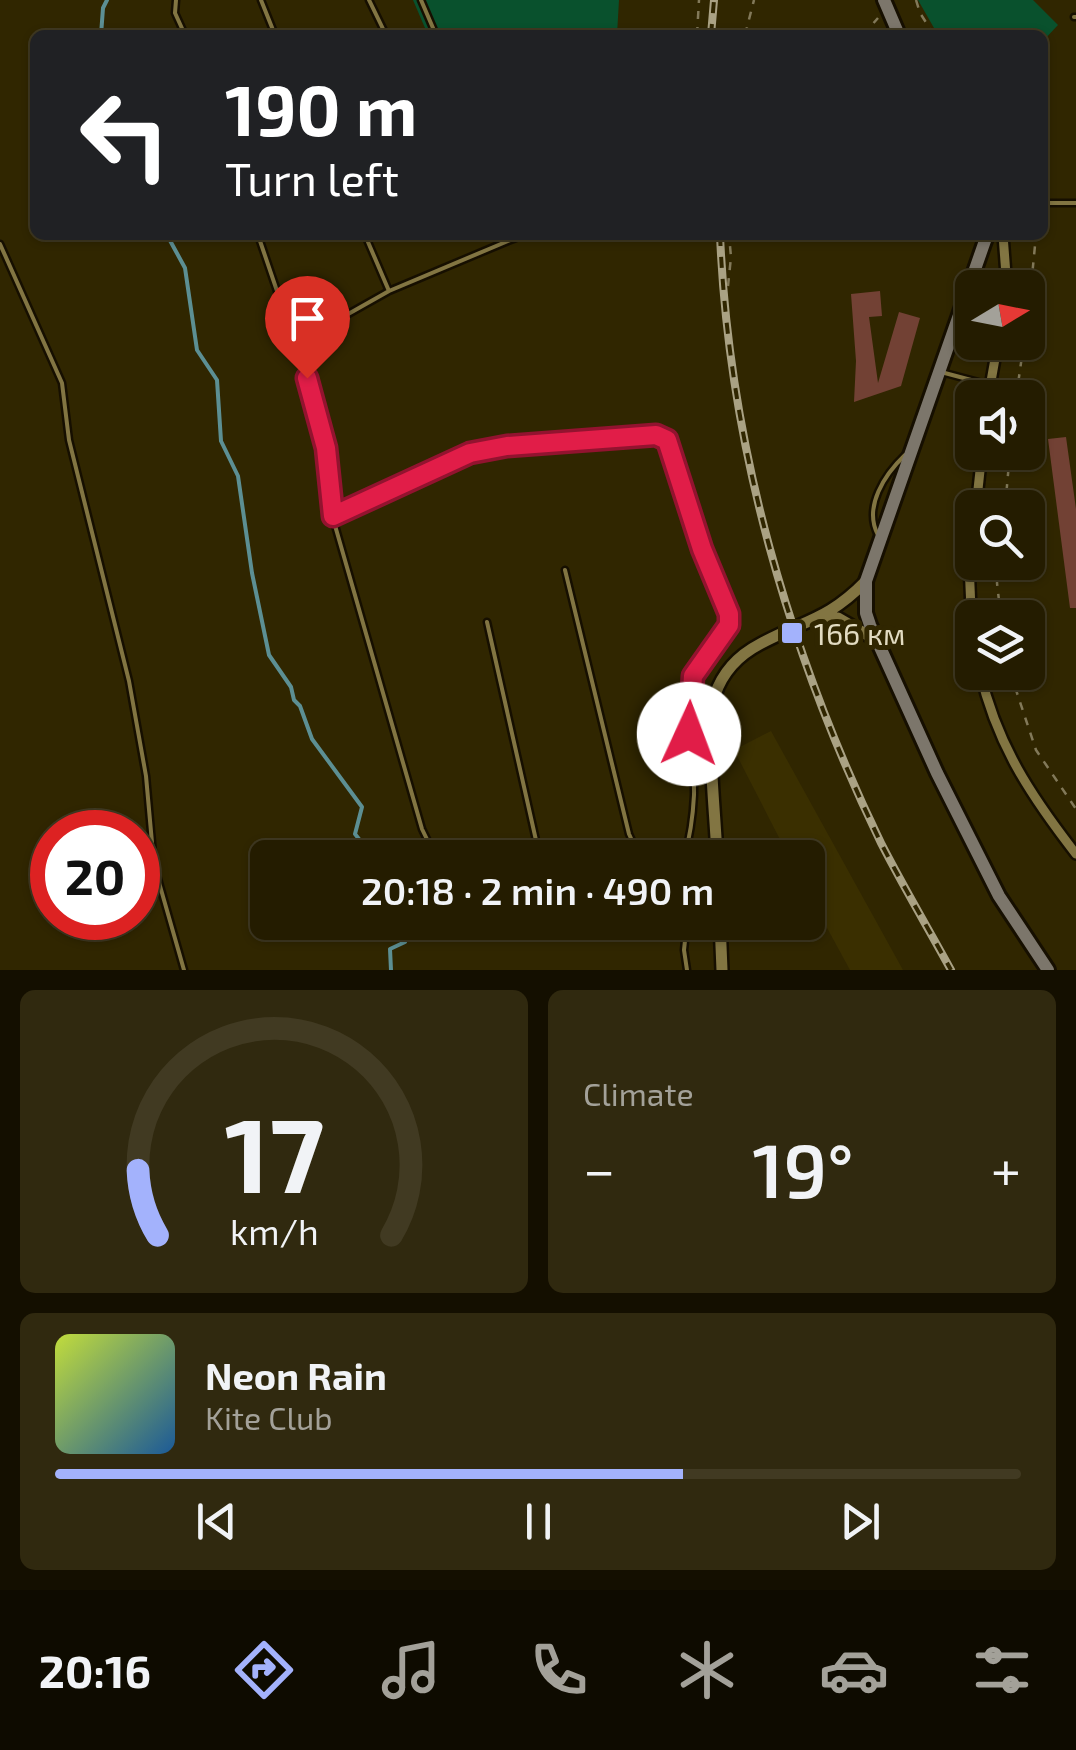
<!DOCTYPE html>
<html lang="en">
<head>
<meta charset="utf-8">
<style>
  :root { --surface:#241c00; --page:#30290f; --text:#f1f3f6; --muted:#a3a199; --line:#413a22; --accent:#a3b2fc }
  body { margin:0; font-family:"Exo 2",sans-serif; background:var(--page); color:var(--text); height:100vh; display:flex; flex-direction:column; font-size:38px; white-space:nowrap }
  * { box-sizing:border-box; margin:0 }
  p { font-size:32px; color:var(--muted) }
  .icon { flex:none; width:55px; height:55px; fill:none; stroke:currentColor; stroke-width:2; stroke-linecap:round; stroke-linejoin:round }
  .map { position:relative; height:970px; overflow:hidden }
  .details { display:flex; flex-direction:column; gap:20px; padding:20px; background:#140f00; flex:1 }
  .details>* { flex:none }
  .banner { position:absolute; left:30px; top:30px; width:1018px; height:210px; border-radius:15px; box-shadow:0 2px 8px #0004,0 0 0 2px var(--line); background:#202124; color:#fff; overflow:hidden }
  .needle { width:65px; rotate:80deg }
  .tools { position:absolute; left:955px; top:270px; display:grid; gap:20px }
  .tools a { display:grid; place-items:center; width:90px; height:90px; border-radius:15px; background:var(--surface); box-shadow:0 2px 8px #0004,0 0 0 2px var(--line); font-size:50px }
  .speed { position:absolute; left:30px; top:810px; display:flex; gap:20px; font-size:50px; font-weight:700; text-align:center }
  .speed>* { display:grid; place-content:center; width:130px; height:130px; border-radius:50%; background:var(--surface); box-shadow:0 2px 8px #0004,0 0 0 2px var(--line); line-height:1 }
  .speed .limit { border:15px solid #d22; background:#fff; color:#111 }
  .pin { position:absolute; display:grid; place-items:center; width:85px; height:85px; color:#fff; margin:-102px -42px; border-radius:50% 50% 50% 0; rotate:-45deg; box-shadow:0 0 10px #0007 }
  .pin .icon { rotate:45deg }
  .me { position:absolute; width:110px; margin:-55px; rotate:2deg; stroke-linejoin:round; filter:drop-shadow(0 0 8px #0008) }
  .turn { display:flex; align-items:center; gap:35px; height:210px; padding:0 30px; font-size:45px }
  .turn .icon { width:130px; height:130px; stroke-width:2.5 }
  .turn b { display:block; font-size:70px; line-height:85px }
  .big { font-size:75px; font-weight:600; line-height:1.1 }
  .details .card { flex:1; display:flex; flex-direction:column; justify-content:center; gap:15px; min-width:0; padding:0 35px; border-radius:15px; background:var(--page) }
  .details .dial { align-items:center; gap:0 }
  .dial svg { height:260px; overflow:visible; fill:none; stroke:var(--line); stroke-width:7; stroke-linecap:round; text-anchor:middle }
  .dial text { fill:var(--text); stroke:none }
  .song { display:flex; align-items:center; gap:30px }
  .cover { width:120px; height:120px; border-radius:15px; background:linear-gradient(135deg,hsl(70 70% 55%),hsl(210 70% 35%)) }
  .played { height:10px; border-radius:5px; background:linear-gradient(90deg,var(--accent) 65%,var(--line) 65%) }
  .keys { display:flex; justify-content:space-around; direction:ltr }
  .heat { display:flex; justify-content:space-between; align-items:center; font-size:55px; direction:ltr }
  .details .tiles { flex:1; display:grid; gap:20px; grid-template-columns:1fr 1fr }
  .card:last-child { grid-column:span 2 }
  .trip { position:absolute; left:250px; top:840px; width:575px; height:100px; border-radius:15px; background:var(--surface); box-shadow:0 2px 8px #0004,0 0 0 2px var(--line); font-weight:600; line-height:100px; text-align:center }
  .tab-bar { display:flex; height:160px; justify-content:space-around; align-items:center; background:#0e0b00; color:var(--muted) }
  .tab-bar .icon { width:70px; height:70px }
  .tab-bar .active { color:var(--accent) }
  .tab-bar b { font-size:45px; color:var(--text) }
  .map>svg:first-child { display:block }
  .built { fill:#3a2f00 }
  .green { fill:#09512d }
  .lines { fill:none; stroke-linecap:round; stroke-linejoin:round }
  .stream { stroke:#5c8f93; stroke-width:4 }
  .building { fill:#724134 }
  .service-casing { stroke:#160f00; stroke-width:9 }
  .minor-casing { stroke:#160f00; stroke-width:14 }
  .tertiary-casing { stroke:#160f00; stroke-width:16 }
  .secondary-casing { stroke:#160f00; stroke-width:18 }
  .path { stroke:#827959; stroke-width:2.5; stroke-dasharray:8 8; stroke-linecap:butt }
  .service { stroke:#827542; stroke-width:4 }
  .minor { stroke:#827542; stroke-width:9 }
  .tertiary { stroke:#827542; stroke-width:11 }
  .secondary { stroke:#7c766b; stroke-width:12 }
  .rail-casing { stroke:#aaa284; stroke-width:8 }
  .rail { stroke:#302600; stroke-width:4; stroke-dasharray:11; stroke-linecap:butt }
  .route-casing { stroke:#92132f; stroke-width:25 }
  .route { stroke:#e11d48; stroke-width:18 }
  .poi-dot { fill:#a3b2fc; stroke:#302600; stroke-width:4 }
  .labels { text-anchor:middle; dominant-baseline:central; stroke-width:10; stroke-linejoin:round; paint-order:stroke }
  .poi-label { font-size:30px; fill:#e2dbc1; stroke:#302600; text-anchor:start }
</style>
</head>
<body>
<div class="map">
<svg width="1076" height="970" viewBox="0 0 1076 970">
  <rect width="100%" height="100%" fill="#302600"/>
  <path class="built" d="M771,731l132,239h-53l-42,-77v-35l-19,-1 -55,-107z"/>
  <path class="green" d="M413,0h206l-2,35h-189z
    M918,0h115l25,25 -15,16 -1,-6h-104z"/>
  <g class="lines">
    <path class="stream" d="M101,35l2,-27 4,-8
      M167,235l18,33 12,82 20,30 4,61 17,35 14,97 17,82 22,32 3,13 6,6 12,33 50,68 -7,27 19,24
      M391,970l-1,-21 15,-7 4,-20"/>
  </g>
  <path class="building" d="M880,291l2,25 -13,1 9,66 21,-71 21,6 -19,68 -47,16 2,-41 -5,-67z
    M1066,437l10,72v99h-6l-22,-169z"/>
  <g class="lines">
    <defs>
      <path id="service" d="M176,0l-1,13 10,22
        M261,0l14,35
        M369,0l17,35
        M421,0l15,35
        M1074,17h2
        M1042,203h34
        M258,235l37,109
        M365,235l24,56
        M508,241l16,-6
        M0,244l62,139 7,57 60,241 17,95 8,89 30,105
        M941,372l49,13
        M333,516l138,-63 36,-7 149,-11 11,4 35,110 27,66v10l-36,51c-11,38 2,80 1,119 -1,21 -4,42 -10,63
        M878,535c-15,-28 7,-61 27,-80
        M565,570l64,264 11,24
        M487,622l53,236
        M436,858l-14,-29 -92,-321 -4,-60 -8,-37 -23,-67 94,-53 119,-50 -3,-6
        M687,922l-3,28 3,20"/>
      <path id="minor" d="M1003,235l4,53
        M988,398l10,-56
        M976,508l6,-56
        M972,534l-3,29 3,70
        M980,672c17,73 51,124 96,182"/>
      <path id="tertiary" d="M823,619l15,-1 38,22
        M717,858c-1,-40 -12,-129 -2,-163 8,-24 24,-40 45,-51 45,-24 68,-24 106,-63
        M720,922l2,48"/>
      <path id="secondary" d="M884,0l15,35
        M987,235l-121,346v32l4,12 67,148 62,123 49,74"/>
    </defs>
    <use href="#service" class="service-casing"/>
    <use href="#minor" class="minor-casing"/>
    <use href="#tertiary" class="tertiary-casing"/>
    <use href="#secondary" class="secondary-casing"/>
    <path class="path" d="M916,0l4,13 14,22
      M697,35l2,-35
      M745,35l9,-35
      M863,35l15,-17
      M728,286l3,-29 -2,-22
      M1028,318l8,-83
      M1016,398l8,-56
      M1005,508l5,-56
      M999,562l-2,21 4,35
      M1010,672l26,78 40,59"/>
    <use href="#service" class="service"/>
    <use href="#minor" class="minor"/>
    <use href="#tertiary" class="tertiary"/>
    <use href="#secondary" class="secondary"/>
    <defs>
      <path id="rail" d="M711,35l3,-35
        M720,235c9,211 69,418 161,608 22,43 47,85 70,127"/>
    </defs>
    <use href="#rail" class="rail-casing"/>
    <use href="#rail" class="rail"/>
  </g>
  <g class="lines">
    <defs>
      <path id="route" d="M307,378l19,70 7,68 137,-63 37,-7 149,-11 11,5 35,109 27,65v11l-36,51 -4,58"/>
    </defs>
    <use href="#route" class="route-casing"/>
    <use href="#route" class="route"/>
  </g>
  <rect class="poi-dot" x="780" y="621" width="24" height="24" rx="5"/>
  <g class="labels">
    <g class="poi-label">
      <text x="814" y="633">166 км</text>
    </g>
  </g>
</svg>
<div class="tools">
<a><svg class="needle" viewBox="-14 -14 28 28"><path d="M0-13l5 13h-10z" fill="#e53935"/><path d="M0 13l5-13h-10z" fill="#a3a199"/></svg></a>
<a><svg class="icon" aria-label="sound" viewBox="0 0 24 24"><path d="M4 9h4l5-4v14l-5-4H4zM17 9q2 3 0 6"/></svg></a>
<a><svg class="icon" aria-label="search" viewBox="0 0 24 24"><circle cx="10" cy="10" r="6"/><path d="M15 15l6 6"/></svg></a>
<a><svg class="icon" aria-label="layers" viewBox="0 0 24 24"><path d="M12 4l9 5-9 5-9-5zM3 14l9 5 9-5"/></svg></a>
</div>
<div class="speed"><div class="limit">20</div></div>
<div class="pin" style="left:307px;top:378px;background:#d93025"><svg class="icon" aria-label="arrive" viewBox="0 0 24 24"><path d="M6 21V4h12l-3 4 3 4H6"/></svg></div>
<svg class="me" style="left:689px;top:734px" viewBox="-20 -20 40 40"><circle r="19" fill="#fff"/><path d="M0-13L10 11 0 6-10 11z" fill="#e11d48"/></svg>
<div class="trip">20:18 · 2 min · 490 m</div>
<div class="banner">
<div class="turn"><svg class="icon" aria-label="left" viewBox="0 0 24 24"><path d="M17 20v-9H6M10 6l-5 5 5 5"/></svg><div><b>190 m</b>Turn left</div></div>
</div>
</div>
<section class="details">
<div class="tiles">
<div class="card dial"><svg viewBox="0 0 100 80">
<path d="M14 69A42 42 0 1 1 86 69"/>
<path d="M14 69A42 42 0 0 1 8 49" stroke="#a3b2fc"/>
<text x="50" y="56" font-size="32" font-weight="700">17</text>
<text x="50" y="72" font-size="11">km/h</text>
</svg></div>
<div class="card"><p>Climate</p>
<div class="heat"><a>−</a><b class="big">19°</b><a>+</a></div>
</div>
<div class="card">
<div class="song"><i class="cover"></i><div><b>Neon Rain</b><p>Kite Club</p></div></div>
<div class="played"></div>
<div class="keys"><svg class="icon" aria-label="previous" viewBox="0 0 24 24"><path d="M18 5L8 12l10 7zM5 5v14"/></svg><svg class="icon" aria-label="pause" viewBox="0 0 24 24"><path d="M8 5v14M16 5v14"/></svg><svg class="icon" aria-label="next" viewBox="0 0 24 24"><path d="M6 5l10 7-10 7zM19 5v14"/></svg></div>
</div>
</div>
</section>
<nav class="tab-bar">
<b>20:16</b>
<svg class="icon active" aria-label="directions" viewBox="0 0 24 24"><path d="M12 3l9 9-9 9-9-9zM9 14v-3h6M13 9l2 2-2 2"/></svg>
<svg class="icon" aria-label="music" viewBox="0 0 24 24"><path d="M9 18V5l10-2v13"/><circle cx="6" cy="18" r="3"/><circle cx="16" cy="16" r="3"/></svg>
<svg class="icon" aria-label="phone" viewBox="0 0 24 24"><path d="M5 4h4l2 5-3 2q2 4 5 5l2-3 5 2v4C11 20 4 13 5 4z"/></svg>
<svg class="icon" aria-label="climate" viewBox="0 0 24 24"><path d="M12 3v18M4 7l16 10M4 17L20 7"/></svg>
<svg class="icon" aria-label="car" viewBox="0 0 24 24"><path d="M5 17H2v-5l4-1 3-4h7l3 4 3 1v5h-3M9 17h6M6 11h13"/><circle cx="7" cy="17" r="2"/><circle cx="17" cy="17" r="2"/></svg>
<svg class="icon" aria-label="filters" viewBox="0 0 24 24"><path d="M4 7h16M4 17h16"/><circle cx="9" cy="7" r="2"/><circle cx="15" cy="17" r="2"/></svg>
</nav>
</body>
</html>
